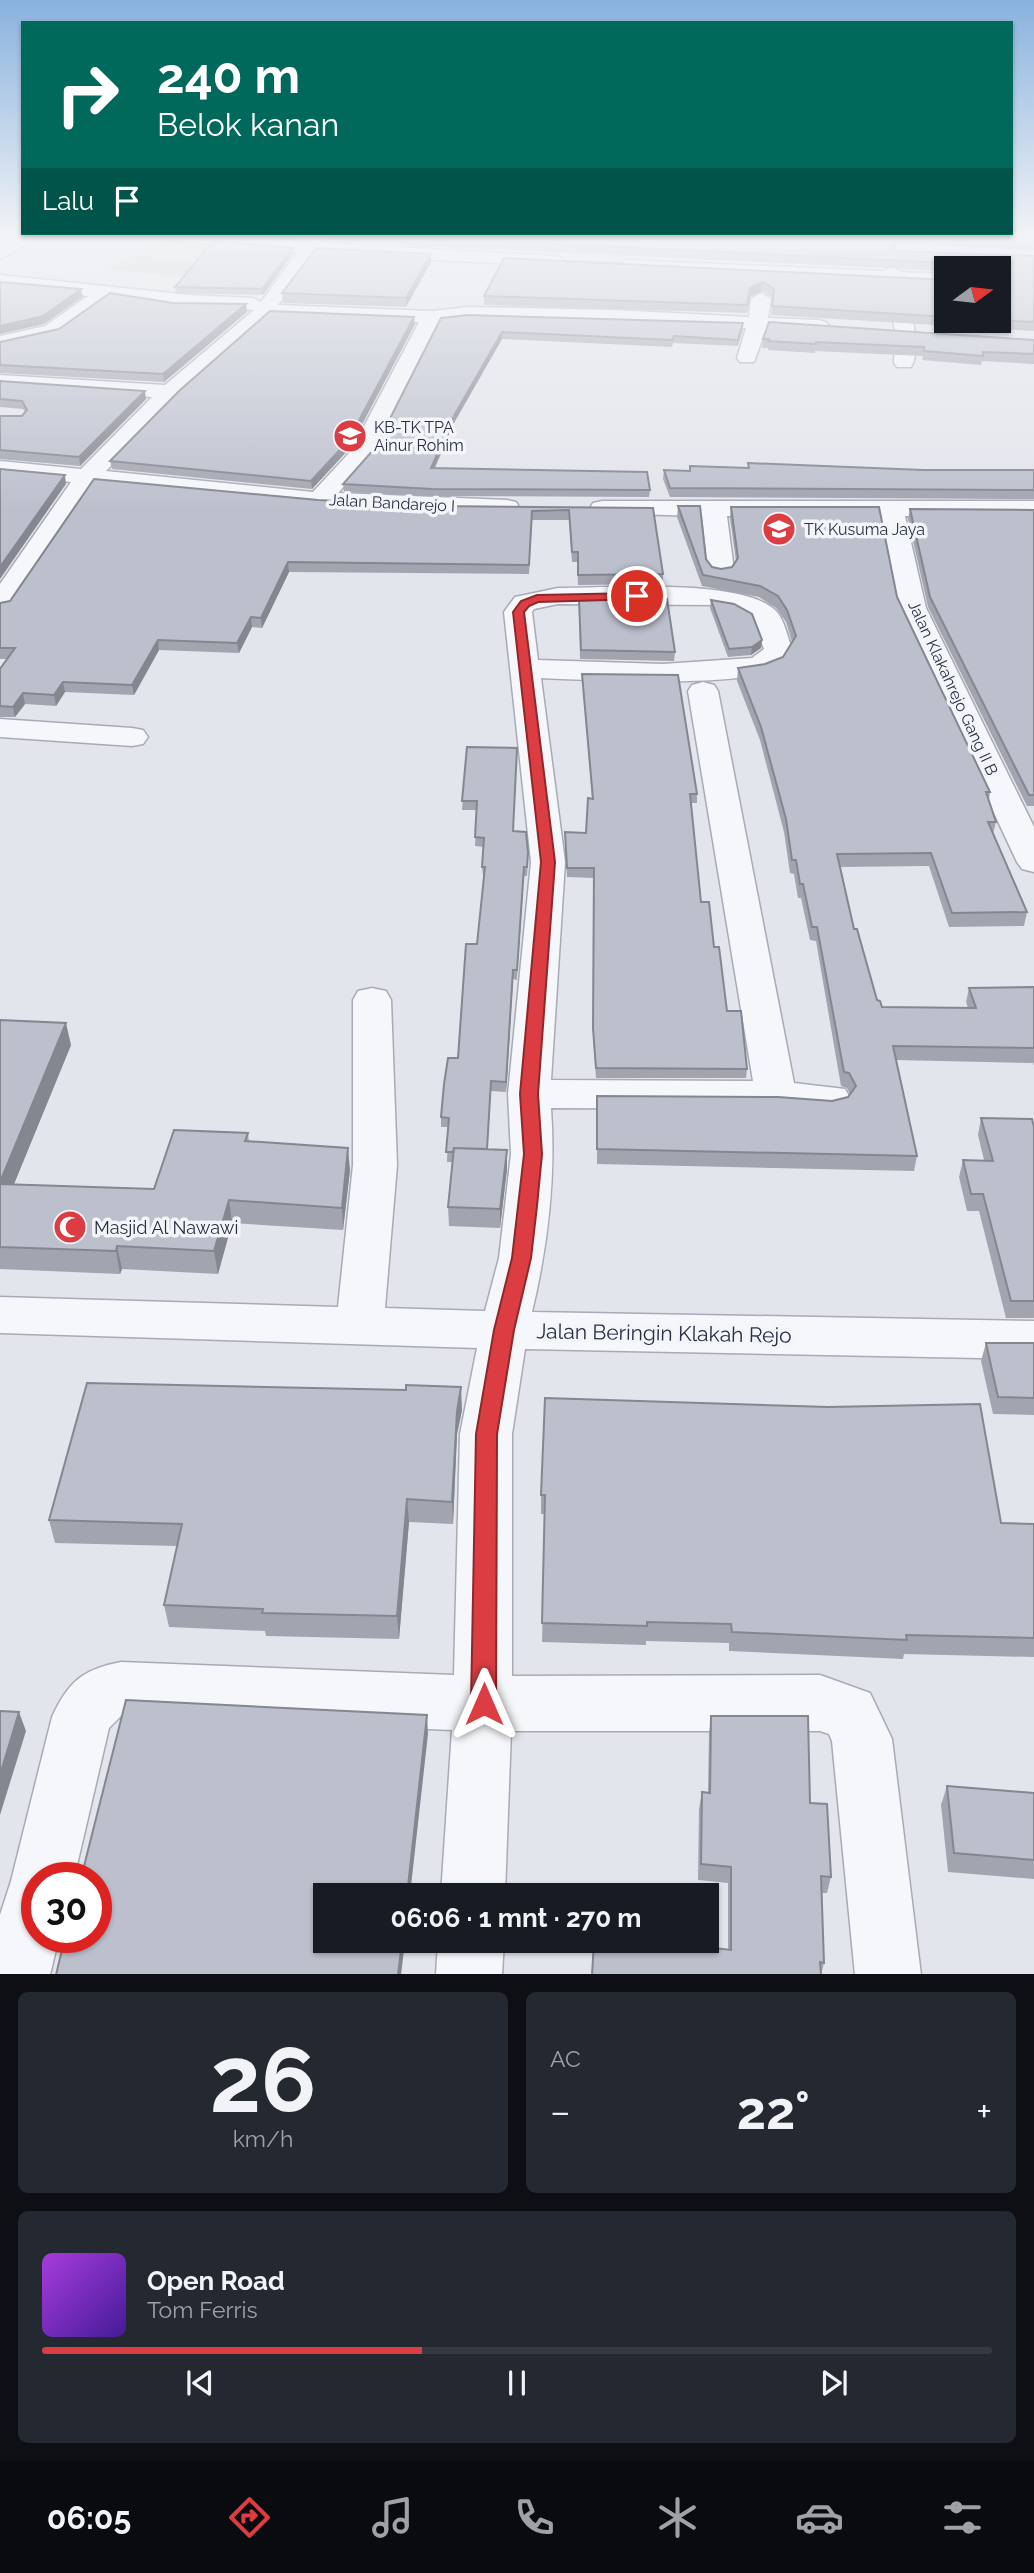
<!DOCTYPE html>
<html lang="id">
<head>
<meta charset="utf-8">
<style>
  :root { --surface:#171b24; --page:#242831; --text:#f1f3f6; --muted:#9ea1a6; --line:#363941; --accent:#dc3d42 }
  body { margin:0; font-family:Raleway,sans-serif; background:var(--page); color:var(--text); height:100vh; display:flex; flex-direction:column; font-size:26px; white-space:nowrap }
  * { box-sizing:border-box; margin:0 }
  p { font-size:23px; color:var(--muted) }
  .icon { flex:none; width:38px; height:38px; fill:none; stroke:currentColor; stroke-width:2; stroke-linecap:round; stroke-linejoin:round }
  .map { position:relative; height:1974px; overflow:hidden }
  .panel { display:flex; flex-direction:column; gap:18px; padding:18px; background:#0d0f14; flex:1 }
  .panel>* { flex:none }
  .guide { position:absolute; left:21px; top:21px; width:992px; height:214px; border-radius:0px; box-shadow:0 2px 5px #0004; background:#00695c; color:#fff; overflow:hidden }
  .needle { width:46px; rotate:75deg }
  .fabs { position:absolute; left:934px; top:256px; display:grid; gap:14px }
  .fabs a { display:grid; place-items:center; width:77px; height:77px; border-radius:0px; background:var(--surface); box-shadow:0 2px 5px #0004; font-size:35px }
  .speed { position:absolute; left:21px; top:1862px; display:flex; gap:14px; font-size:35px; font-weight:700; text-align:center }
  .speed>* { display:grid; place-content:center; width:91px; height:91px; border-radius:50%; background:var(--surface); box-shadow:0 2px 5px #0004; line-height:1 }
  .speed .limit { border:10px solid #d22; background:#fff; color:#111 }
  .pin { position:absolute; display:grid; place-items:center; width:60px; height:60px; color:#fff; margin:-30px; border:4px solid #fff; border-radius:50%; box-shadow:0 2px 7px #0007 }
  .me { position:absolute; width:77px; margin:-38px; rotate:0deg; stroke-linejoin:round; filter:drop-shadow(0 0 5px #0008) }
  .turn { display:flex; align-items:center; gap:24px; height:147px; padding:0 21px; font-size:32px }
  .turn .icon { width:91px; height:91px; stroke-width:2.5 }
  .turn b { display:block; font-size:49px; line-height:60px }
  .then { display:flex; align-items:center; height:66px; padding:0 21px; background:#0003; gap:14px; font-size:26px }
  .big { font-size:52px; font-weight:700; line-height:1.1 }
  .panel .tile { flex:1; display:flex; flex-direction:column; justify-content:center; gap:10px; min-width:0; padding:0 24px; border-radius:10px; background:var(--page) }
  .panel .dial { align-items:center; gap:0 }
  .dial b { font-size:91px; line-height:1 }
  .song { display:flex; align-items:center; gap:21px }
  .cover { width:84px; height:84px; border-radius:10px; background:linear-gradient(135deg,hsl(280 70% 55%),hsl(260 70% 35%)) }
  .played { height:7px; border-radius:4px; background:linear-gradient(90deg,var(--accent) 40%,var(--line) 40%) }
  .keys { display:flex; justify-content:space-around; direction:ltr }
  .heat { display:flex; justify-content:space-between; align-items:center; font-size:38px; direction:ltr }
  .panel .tiles { flex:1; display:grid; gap:18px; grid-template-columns:1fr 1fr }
  .tile:last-child { grid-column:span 2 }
  .trip { position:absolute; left:313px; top:1883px; width:406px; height:70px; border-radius:0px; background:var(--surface); box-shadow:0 2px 5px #0004; font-weight:700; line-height:70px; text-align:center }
  .menu { display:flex; height:112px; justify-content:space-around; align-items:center; background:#090b0e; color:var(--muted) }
  .menu .icon { width:49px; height:49px }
  .menu .active { color:var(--accent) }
  .menu b { font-size:32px; color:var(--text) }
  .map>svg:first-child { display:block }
  .built { fill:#d0d4de }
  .green { fill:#c5d7c3 }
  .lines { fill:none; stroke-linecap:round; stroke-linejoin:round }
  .minor-casing { stroke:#a7abb7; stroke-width:3 }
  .minor { fill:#f6f7fa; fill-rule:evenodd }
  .wall { fill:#a2a5b0 }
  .shaded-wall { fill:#848690 }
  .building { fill:#bcc0cd; stroke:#848690; stroke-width:2 }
  .route { fill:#dc3d42; stroke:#8f282b; stroke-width:2 }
  .labels { text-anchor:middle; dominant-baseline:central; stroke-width:7; stroke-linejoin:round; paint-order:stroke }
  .far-poi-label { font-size:16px; fill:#283046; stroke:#f3f5f9; text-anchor:start }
  .far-street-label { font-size:16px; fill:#283046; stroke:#f3f5f9 }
  .poi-label { font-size:18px; fill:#283046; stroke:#f3f5f9; text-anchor:start }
  .near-street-label { font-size:21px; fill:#283046; stroke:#f3f5f9 }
</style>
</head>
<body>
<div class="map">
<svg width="1034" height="1975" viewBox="0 0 1034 1975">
  <rect width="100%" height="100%" fill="#e3e5ec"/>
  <path class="built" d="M339,235h157l-15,18 -149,-9z"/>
  <path class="green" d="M163,238l78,7 -25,16 -79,-8z
    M134,254l80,9 -26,15 -82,-9z"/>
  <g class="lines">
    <defs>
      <path id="minor" d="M21,235h21l-42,24v-12z
        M163,235h64l78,7 5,-7h18l-6,8 235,13 9,5 -9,5 -242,-12 -37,51 154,6 36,-4 147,3 134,7 2,-18 10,-6 10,6 -3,19 51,2 7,2 3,4 -3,4 -7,2 -53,-3 -12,33h-14l-3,-4 9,-30 -278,-9 -29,3 -66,132 -35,39 169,7 9,2 3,5 -3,5 -9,2 -188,-7 -225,-22 -84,125 -10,2v-28l71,-102 -71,-7v-14l81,8 71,-72 -152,-10v-12l165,10 89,-75 -64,-3 -80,-9 -51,37 -59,13v-12l45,-10 43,-30 -88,-9v-12l190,20 63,3 8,4 37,-50 -126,-12zM270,316l149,6 -68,129 -38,41 -207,-21 72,-74z
        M829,235h55l2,2c-10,9 -48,7 -57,-2z
        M627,260l256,11 9,-4 9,5 46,2v12l-43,-2c5,20 19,65 7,83h-14l-3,-4 1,-32 -10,-48 -264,-14 -3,-4z
        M602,501h432v16l-129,-1 21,92 108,219v45l-12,-3 -5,-7 -119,-254 -18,-92h-153l7,54 -4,6 -9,2 -9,-2 -4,-6 -6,-54 -109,-3 -3,-5 3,-5z
        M558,588c48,0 183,-10 217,22 9,8 13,28 17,39 -3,5 -6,14 -12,18 -30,22 -196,13 -239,11l24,184 -14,218 202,1 -65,-390 4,-6 11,-3 11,3 4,6 76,392 51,6 6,10 -6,10 -15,4 -54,-4 -225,-1c5,69 -3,137 -19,204l502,9v38l-509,-10 -13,85v242l308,-1 50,18 22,46 29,236h-66l-23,-234 -3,-7 -9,-3h-309l-6,164h-64l11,-165 -331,-14 -12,12 -35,150h-37v59h22l-9,38h-50v-60l11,-34 41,-164c16,-35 31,-48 69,-55l333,13 6,-241 17,-86 -477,-15v-36l338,10 15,-142v-165l5,-9 14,-3 14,3 5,9 6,165 -12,143 100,3 14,-53 12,-104 -3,-60 23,-232 -27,-250 11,-15zM558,604l157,1 19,5 19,10 11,29 -12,9 -89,6 -125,-4 -6,-48 2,-3z
        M0,719l132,9 11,2 5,7 -5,7 -11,2 -132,-9z
        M438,1941h66l-2,34h-66z"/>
    </defs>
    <use href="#minor" class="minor-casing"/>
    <use href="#minor" class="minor"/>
  </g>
  <path class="wall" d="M255,235h53l-4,4z
    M327,235h514l26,2 167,-2v15l-132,-6 -8,3 3,4 137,5v75l-263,-16 2,-17 -11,-7 -12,6 -3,16 -263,-8v-9l20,-38 443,22v40h52v-52h-52v3l-620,-30z
    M293,254l-30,41 -87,-2 -1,-6z
    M431,254v8l-25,45 -123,-4 -1,-10z
    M173,303l73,1 1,8 -83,70 -164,-9v-31z
    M441,318l302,5v7l-5,16 -65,-3 -1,4 -170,-8 -47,82 -20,47 215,22 -1,7 -217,-1 -88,-4 -1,-8 32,-36z
    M415,324l-66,125 -37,40 -200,-20 -2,-8z
    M763,339l271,1v24l-52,-3 -1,4 -59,-5 1,-4 -108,-5v2l-47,-3v-2h-6z
    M0,381l146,18 -66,67 -80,-7v-43h22l3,-4 -2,-3 -23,-2z
    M748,463l175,7h111v29l-364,-2 -7,-18 1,-9 26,1 58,-3z
    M318,500l114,6 221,2 10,66v10l-85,1 -1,-23h-5l-3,-42h-37l-3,54 -240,-2 -27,56 -10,-1 -13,26 -80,-3 -25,45 -69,-3 -9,14 -31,-2 -10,13h-15v-48l7,-10h-7v-56l10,-2z
    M678,506l28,53 6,8 9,2 11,-2 4,-6 -6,-43 1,-11 166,90 93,195 -1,8 7,22 -3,12 34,78 -3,14 -75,1 -20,-61 -89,1 14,62 23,71 5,7 86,1 -2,-6 3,-14 65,-1v79l-1,-3 -137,-3 21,96 -3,15 -317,-7v-68l235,5 16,-4 2,-3 -3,-6 -6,-2 -25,-145 -6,-1 -9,-42h-3l-4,-24 -4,-1 -6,-41 -24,-92 -23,-59 1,-13 27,-4 18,-7 9,-15 -6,-20 -10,-14 -17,-11 -57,-11 -25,-69z
    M910,509l124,1v296h-7l-99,-199 -20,-88z
    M711,600l51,40 -1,8 -10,7 -23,2 -18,-49z
    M579,607l96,45 -1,9 -94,-2z
    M582,674l115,120v9h-6l10,99 13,45 13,64 20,58 -1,9h-150l-3,-40 1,-160 -27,-1 -2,-36v-9l21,1 6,-35z
    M467,747l47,84 14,31 -1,14h-3l-7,104 -4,-1 -7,113 -15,-1 -4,58 20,20 -7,59 -51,-2 -1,-19 4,-45h-5l1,-35h-7v-10l17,-59 19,-114 7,-68h-1l-1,-9 2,-20 -9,-1 2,-36h-15z
    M0,1020l71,25 -57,139 140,5 94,-56 1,9 101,28 -7,60 -111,-7 -14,51 -96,-5 -2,5 -120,-5z
    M981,1118l53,9v191h-28l-27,-107h-12l-8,-34 4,-17h21l-6,-25z
    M986,1343h48v72l-41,-1 -12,-53z
    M462,1410l-5,24 -4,90 -44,-2 -10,117 -133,-3 -1,-5 -96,-4 -5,-22 13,-59 -122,-3 -6,-23z
    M541,1495l460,28 33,1v133l-130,-3 -1,5 -174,-8v-8l-83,-2v4l-104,-3 3,-128h-4z
    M711,1716l99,87 21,74 -4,16h-5l2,70 -3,12 -93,-25v-67l-30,-3 1,-71 3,-17 6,1 1,-59z
    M947,1786l87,7v86l-86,-7 -7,-67z"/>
  <path class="shaded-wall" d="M903,236l-1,8 -8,2 -3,-2 4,-6z
    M293,248v6l-30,41 -1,-6z
    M431,254v8l-25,45v-9z
    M763,282l-1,9 -12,6 -3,16 3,-25z
    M81,289l2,8 -39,27 -44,10v-8z
    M246,304l1,8 -83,70 -1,-8z
    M414,317l1,7 -66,125 -37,40 -1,-8z
    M502,332v7l-47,82 -24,54v-7l24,-54z
    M145,391l1,8 -66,67 -1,-9z
    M65,475l1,9 -66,95v-12z
    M288,562l1,10 -27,56 -1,-10z
    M251,617l1,10 -13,26 -2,-10z
    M158,640l1,10 -25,45 -2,-10z
    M762,640l-1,8 -10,7 1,-8z
    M63,682l2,10 -9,14 -2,-11z
    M23,693l2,11 -10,13 -2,-10z
    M513,970v9l-7,113v-10z
    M66,1023l5,22 -66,161 -5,-19v-5z
    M348,1148l2,22 -7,60 -1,-22z
    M507,1150v19l-7,59v-19z
    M229,1200l3,23 -14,51 -4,-23z
    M117,1246l5,23 -2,5 -4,-23z
    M461,1387l1,23 -5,24 -4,90 -1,-22 5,-91z
    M407,1499l2,23 -10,117 -2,-23z
    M19,1712l7,19 -26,84v-40z
    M427,1715l1,19 -18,161h-3z
    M402,1941h3l-4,34h-3z"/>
  <path class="building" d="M372,235h469l26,2 13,-2h154v7l-131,-6 -8,2 -4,6 6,7 137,5v66l-35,-2v-52h-48v-2l-3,-3z
    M213,241l80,7 -31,41 -87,-2z
    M316,248l115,6 -25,44 -124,-5z
    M504,258l443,22v37l-175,-11 2,-17 -11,-7 -13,6 -3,17 -263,-9z
    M0,282l81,7 -38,27 -43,10z
    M110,293l63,10 73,1 -83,70 -163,-9v-23l59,-13z
    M270,311l144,6 -66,124 -37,40 -201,-20 69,-70z
    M468,315l275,8 -5,17 -64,-4 -2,4 -170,-8 -47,82 -24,54 216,4 3,18 -218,-1 -89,-5 32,-36 66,-130z
    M769,322l265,18v14l-51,-2v4l-59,-5v-4l-108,-5v2l-48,-3 1,-2h-6z
    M0,381l145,10 -66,66 -79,-7v-34h22l5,-6 -5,-9 -22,-2z
    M748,463l175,7h111v20l-364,-2 -6,-18 26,1v-5l59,2z
    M0,469l65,6 -65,92z
    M94,479l224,21 114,6 221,2 10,66 -85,1v-23h-6l-3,-42 -37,1 -3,54 -241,-3 -27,56 -10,-1 -14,26 -79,-3 -26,45 -69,-3 -9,13 -31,-2 -10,14 -13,-1v-37l15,-21h-15v-45l10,-2z
    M678,506h22l6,53 6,8 9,2 11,-2 6,-9 -7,-51h148l18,90 93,195h-4l10,30h-8l39,90 -75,1 -21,-60 -94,1 17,75h3l20,71 3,1 2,6 94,1 -7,-20 65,-1v61l-141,-2 24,110 -320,-7v-53l181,1 54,4 16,-4 8,-11 -7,-13 -5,-1 -27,-145h-5l-9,-43h-3l-4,-24h-4l-6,-41 -25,-92 -23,-59 27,-4 18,-7 13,-21 -9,-26 -9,-14 -18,-10 -57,-11z
    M910,509l124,1v285h-5l-99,-198z
    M579,599h88l8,53 -94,-2z
    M711,600l23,4 18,10 10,26 -10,7 -23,2z
    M582,674l96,1 19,119h-7l11,108h8l5,45h5l8,64h14l6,58 -151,-1 -3,-40 1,-160h-27l-2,-36 21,1 2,-35 5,1z
    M467,747l50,1 -4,83 13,1 2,21 -1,14h-3l-7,103h-4l-7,112 -15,-1 -4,68 -33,-1 -1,4h-7l3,-34 -8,-1 3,-33 4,-26h10l8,-114h11l8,-77h-3l2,-29 -9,-1 2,-36h-15z
    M0,1020l66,3 -66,159z
    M981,1118l51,1 2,8v174h-23l-28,-107h-12l-8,-34 30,1z
    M174,1130l74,3 -3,8 103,7 -6,60 -113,-8 -15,51 -97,-5 -1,5 -116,-4v-63l154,5z
    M454,1148l53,2 -7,59 -52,-2z
    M986,1343h48v55l-36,-1z
    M87,1383l319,7v-5l55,2 -4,24 -5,91 -45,-3 -10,117 -135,-3 1,-4 -99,-4 18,-81 -133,-4z
    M545,1398l283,9 152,-3 21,119 33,1v114l-128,-3 1,5 -175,-8 -1,-8 -84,-2v4l-105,-3 3,-128h-4z
    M126,1700l301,15 -20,180h-81v46h76l-4,34h-342l9,-38h31v-59h-15z
    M0,1711l19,1 -19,63z
    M711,1716h97l2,87 17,1 4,73 -10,-1 3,87 -4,-1 1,13h-229l2,-34h60l77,9v-83l-30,-3 1,-72 8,1z
    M947,1786l87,7v67l-80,-7z"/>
  <linearGradient id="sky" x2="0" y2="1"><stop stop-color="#89b2de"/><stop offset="0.46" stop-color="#f2f3f6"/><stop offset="1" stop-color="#f2f3f6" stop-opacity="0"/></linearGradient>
  <rect width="1034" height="511" fill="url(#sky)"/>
  <path class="route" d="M637,593l5,3 -1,3 -103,3 -9,4 -5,6 31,250 -17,232 4,60 -5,52 -6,52 -17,72 -17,104 -1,270 -4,8 -8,3 -9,-3 -4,-8 5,-270 18,-104 18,-72 12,-104 -4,-60 21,-232 -28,-250 8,-11 16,-6z"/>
  <defs>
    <symbol id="school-disc" viewBox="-11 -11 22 22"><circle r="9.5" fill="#dc3d42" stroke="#f3f5f9"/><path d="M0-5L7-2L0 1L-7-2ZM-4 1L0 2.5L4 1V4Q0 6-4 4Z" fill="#fff"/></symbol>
    <symbol id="mosque-disc" viewBox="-11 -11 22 22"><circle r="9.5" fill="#dc3d42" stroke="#f3f5f9"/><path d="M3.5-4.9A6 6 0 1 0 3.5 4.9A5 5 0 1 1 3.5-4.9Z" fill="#fff"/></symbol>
  </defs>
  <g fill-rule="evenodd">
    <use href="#school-disc" x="331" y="417" width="38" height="38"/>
    <use href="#school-disc" x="760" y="510" width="38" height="38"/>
    <use href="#mosque-disc" x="51" y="1208" width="38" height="38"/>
  </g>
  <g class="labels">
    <g class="far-poi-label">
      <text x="374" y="427">KB-TK TPA<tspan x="374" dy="18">Ainur Rohim</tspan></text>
      <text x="804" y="529">TK Kusuma Jaya</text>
    </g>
    <g class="far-street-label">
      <text transform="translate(392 503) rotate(3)">Jalan Bandarejo I</text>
      <text transform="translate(953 688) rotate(65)">Jalan Klakahrejo Gang II B</text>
    </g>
    <g class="poi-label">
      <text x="94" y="1227">Masjid Al Nawawi</text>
    </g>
    <g class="near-street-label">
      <text transform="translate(664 1333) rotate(1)">Jalan Beringin Klakah Rejo</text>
    </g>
  </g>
</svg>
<div class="fabs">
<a><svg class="needle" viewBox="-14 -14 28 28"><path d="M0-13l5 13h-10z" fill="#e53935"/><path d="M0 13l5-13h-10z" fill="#9ea1a6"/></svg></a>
</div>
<div class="speed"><div class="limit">30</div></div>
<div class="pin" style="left:637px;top:596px;background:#d93025"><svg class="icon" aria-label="arrive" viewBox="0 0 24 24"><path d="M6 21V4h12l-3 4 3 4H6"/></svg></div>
<svg class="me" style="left:484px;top:1704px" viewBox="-20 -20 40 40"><path d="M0-17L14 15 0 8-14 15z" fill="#dc3d42" stroke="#fff" stroke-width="4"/></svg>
<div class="trip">06:06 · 1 mnt · 270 m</div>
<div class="guide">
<div class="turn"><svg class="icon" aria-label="right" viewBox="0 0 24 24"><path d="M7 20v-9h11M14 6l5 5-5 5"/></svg><div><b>240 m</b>Belok kanan</div></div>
<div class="then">Lalu<svg class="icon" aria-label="arrive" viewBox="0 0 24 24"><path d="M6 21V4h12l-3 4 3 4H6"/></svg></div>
</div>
</div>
<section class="panel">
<div class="tiles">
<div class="tile dial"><b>26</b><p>km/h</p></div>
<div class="tile"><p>AC</p>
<div class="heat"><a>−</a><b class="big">22°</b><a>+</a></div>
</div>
<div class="tile">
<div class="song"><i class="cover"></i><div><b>Open Road</b><p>Tom Ferris</p></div></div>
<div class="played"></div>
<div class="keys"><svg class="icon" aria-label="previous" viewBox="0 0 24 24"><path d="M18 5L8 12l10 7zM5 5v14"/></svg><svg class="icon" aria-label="pause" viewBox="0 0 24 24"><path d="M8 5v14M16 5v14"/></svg><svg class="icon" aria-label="next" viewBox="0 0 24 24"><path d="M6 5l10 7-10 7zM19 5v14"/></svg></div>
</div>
</div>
</section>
<nav class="menu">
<b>06:05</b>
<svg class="icon active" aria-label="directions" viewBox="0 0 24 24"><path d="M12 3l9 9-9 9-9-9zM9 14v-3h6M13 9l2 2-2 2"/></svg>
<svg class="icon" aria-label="music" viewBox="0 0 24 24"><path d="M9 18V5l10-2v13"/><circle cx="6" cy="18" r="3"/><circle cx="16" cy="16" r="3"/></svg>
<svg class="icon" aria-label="phone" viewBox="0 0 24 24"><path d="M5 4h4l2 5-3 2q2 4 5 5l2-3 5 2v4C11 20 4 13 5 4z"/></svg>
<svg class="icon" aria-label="climate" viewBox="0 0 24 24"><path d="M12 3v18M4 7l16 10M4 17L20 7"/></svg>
<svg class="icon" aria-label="car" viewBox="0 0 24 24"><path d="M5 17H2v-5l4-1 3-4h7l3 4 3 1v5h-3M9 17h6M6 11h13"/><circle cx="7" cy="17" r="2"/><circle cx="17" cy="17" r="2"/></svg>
<svg class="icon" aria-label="filters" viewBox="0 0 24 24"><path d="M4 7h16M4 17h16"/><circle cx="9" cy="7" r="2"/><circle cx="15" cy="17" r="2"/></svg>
</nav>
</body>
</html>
